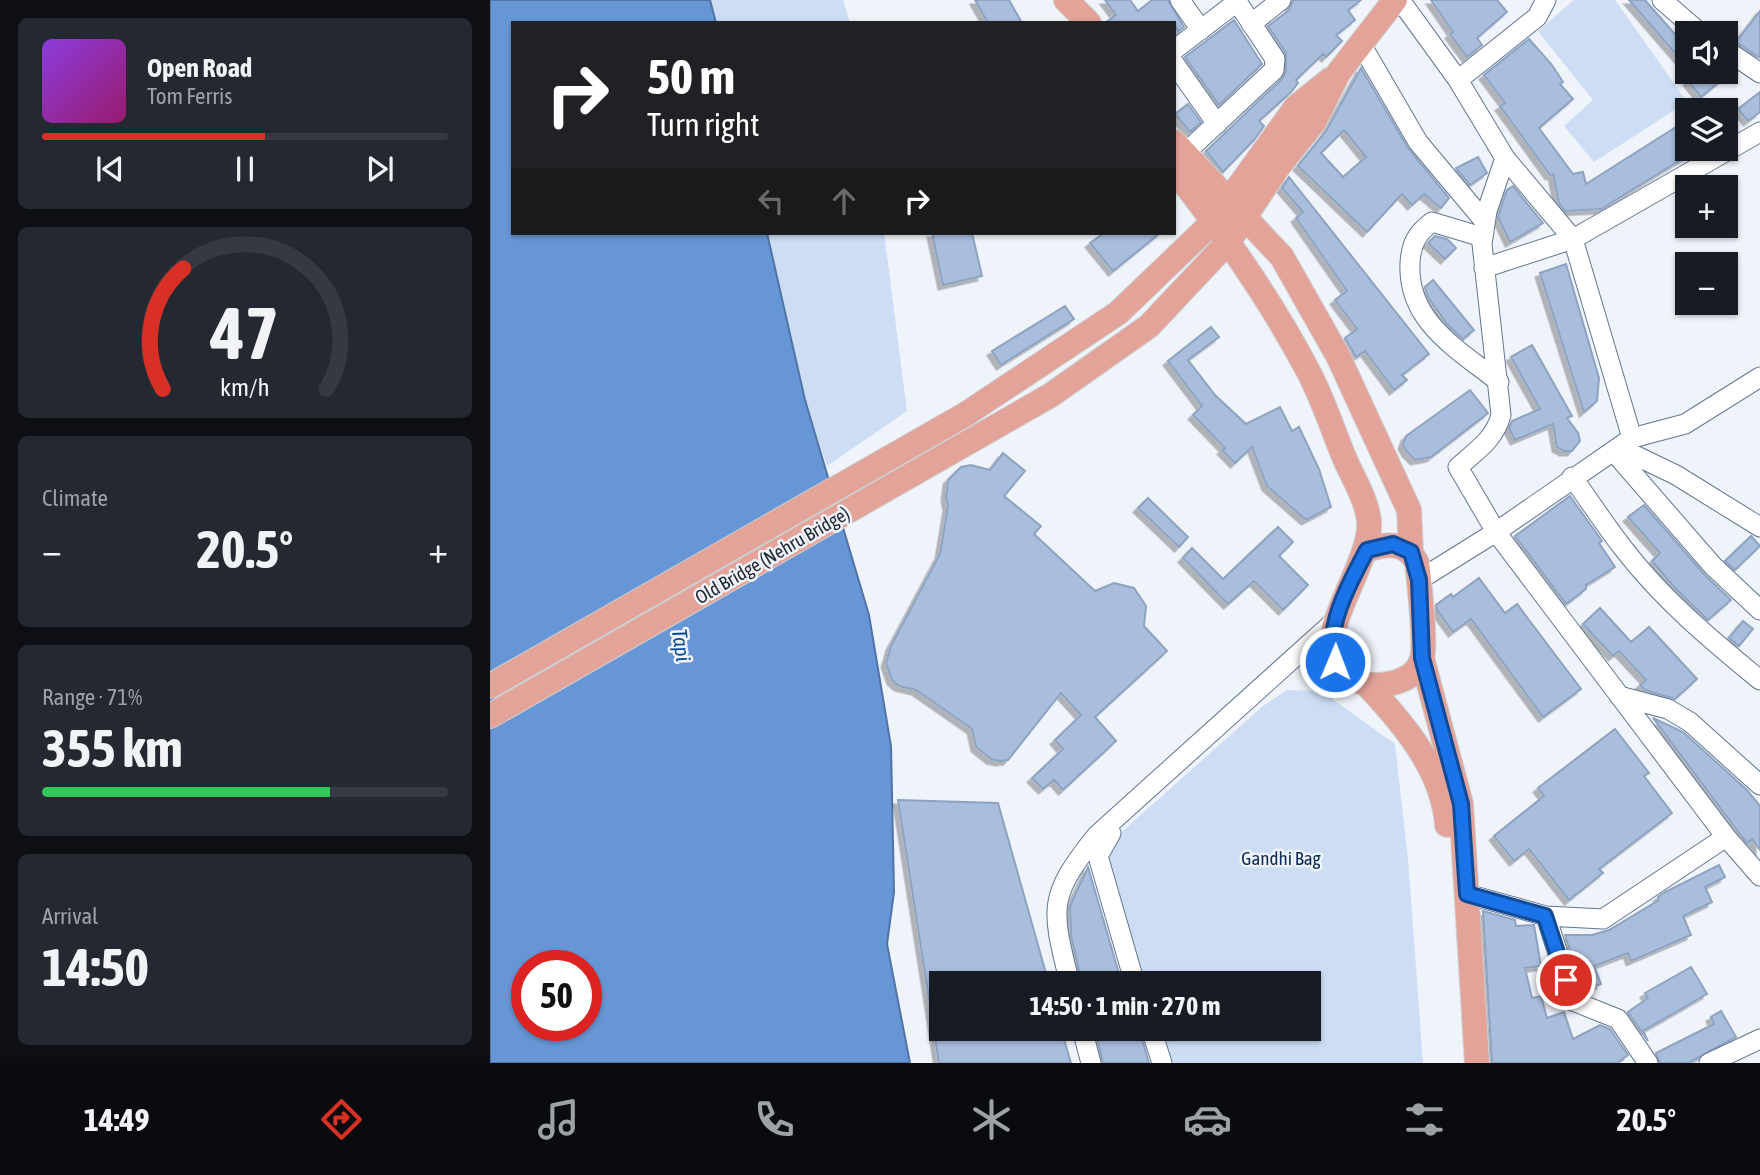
<!DOCTYPE html>
<html lang="en">
<head>
<meta charset="utf-8">
<style>
  :root { --surface:#171b24; --page:#242831; --text:#f1f3f6; --muted:#9ea1a6; --line:#363941; --accent:#d93025 }
  body { margin:0; font-family:"Asap Condensed",sans-serif; background:var(--page); color:var(--text); height:100vh; display:flex; flex-direction:column; font-size:26px; white-space:nowrap }
  * { box-sizing:border-box; margin:0 }
  p { font-size:23px; color:var(--muted) }
  .icon { flex:none; width:38px; height:38px; fill:none; stroke:currentColor; stroke-width:2; stroke-linecap:round; stroke-linejoin:round }
  .map { position:relative; flex:1; overflow:hidden }
  .panel { display:flex; flex-direction:column; gap:18px; padding:18px; background:#0d0f14; width:490px }
  .panel>* { flex:none }
  .banner { position:absolute; left:21px; top:21px; width:665px; height:214px; border-radius:0px; box-shadow:0 2px 5px #0004; background:#202124; color:#fff; overflow:hidden }
  .controls { position:absolute; left:1185px; top:21px; display:grid; gap:14px }
  .controls a { display:grid; place-items:center; width:63px; height:63px; border-radius:0px; background:var(--surface); box-shadow:0 2px 5px #0004; font-size:35px }
  .speed { position:absolute; left:21px; top:950px; display:flex; gap:14px; font-size:35px; font-weight:700; text-align:center }
  .speed>* { display:grid; place-content:center; width:91px; height:91px; border-radius:50%; background:var(--surface); box-shadow:0 2px 5px #0004; line-height:1 }
  .speed .limit { border:10px solid #d22; background:#fff; color:#111 }
  .pin { position:absolute; display:grid; place-items:center; width:60px; height:60px; color:#fff; margin:-30px; border:4px solid #fff; border-radius:50%; box-shadow:0 2px 7px #0007 }
  .me { position:absolute; width:77px; margin:-38px; rotate:1deg; stroke-linejoin:round; filter:drop-shadow(0 0 5px #0008) }
  .turn { display:flex; align-items:center; gap:24px; height:147px; padding:0 21px; font-size:32px }
  .turn .icon { width:91px; height:91px; stroke-width:2.5 }
  .turn b { display:block; font-size:49px; line-height:60px }
  .lanes { display:flex; align-items:center; height:66px; padding:0 21px; background:#0003; justify-content:center; gap:35px; direction:ltr }
  .lanes .off { opacity:.35 }
  .big { font-size:52px; font-weight:700; line-height:1.1 }
  .panel .tile { flex:1; display:flex; flex-direction:column; justify-content:center; gap:10px; min-width:0; padding:0 24px; border-radius:10px; background:var(--page) }
  .panel .dial { align-items:center; gap:0 }
  .dial svg { height:182px; overflow:visible; fill:none; stroke:var(--line); stroke-width:7; stroke-linecap:round; text-anchor:middle }
  .dial text { fill:var(--text); stroke:none }
  .song { display:flex; align-items:center; gap:21px }
  .cover { width:84px; height:84px; border-radius:10px; background:linear-gradient(135deg,hsl(270 70% 55%),hsl(320 70% 35%)) }
  .played { height:7px; border-radius:4px; background:linear-gradient(90deg,var(--accent) 55%,var(--line) 55%) }
  .keys { display:flex; justify-content:space-around; direction:ltr }
  .heat { display:flex; justify-content:space-between; align-items:center; font-size:38px; direction:ltr }
  .charge { height:10px; border-radius:5px; background:linear-gradient(90deg,#34c759 71%,var(--line) 0) }
  .trip { position:absolute; left:439px; top:971px; width:392px; height:70px; border-radius:0px; background:var(--surface); box-shadow:0 2px 5px #0004; font-weight:700; line-height:70px; text-align:center }
  .tab-bar { display:flex; height:112px; justify-content:space-around; align-items:center; background:#090b0e; color:var(--muted) }
  .tab-bar .icon { width:49px; height:49px }
  .tab-bar .current { color:var(--accent) }
  .tab-bar b { font-size:32px; color:var(--text) }
  main { display:flex; flex:1; min-height:0 }
  .map>svg:first-child { display:block }
  .green { fill:#ccddf4 }
  .water { fill:#6796d6; stroke:#5174a5; stroke-width:2; fill-rule:evenodd }
  .building { fill:#a9bedc; stroke:#8ea3c0; stroke-width:2; fill-rule:evenodd; filter:url(#shadow) }
  .lines { fill:none; stroke-linecap:round; stroke-linejoin:round }
  .minor-casing { stroke:#627691; stroke-width:21 }
  .major-casing { stroke:#cecfd2; stroke-width:26 }
  .minor { stroke:#fff; stroke-width:19 }
  .major { stroke:#e3a399; stroke-width:24 }
  .route-casing { stroke:#114b97; stroke-width:18 }
  .route { stroke:#1a73e8; stroke-width:12 }
  .labels { text-anchor:middle; dominant-baseline:central; stroke-width:5; stroke-linejoin:round; paint-order:stroke }
  .street-label { font-size:19px; fill:#1e2632; stroke:#eff3fa }
  .park-label { font-size:19px; fill:#0c2c55; stroke:#eff3fa }
  .water-label { font-size:21px; font-style:italic; fill:#094c98; stroke:#eff3fa }
</style>
</head>
<body>
<main>
<section class="panel">
<div class="tile">
<div class="song"><i class="cover"></i><div><b>Open Road</b><p>Tom Ferris</p></div></div>
<div class="played"></div>
<div class="keys"><svg class="icon" aria-label="previous" viewBox="0 0 24 24"><path d="M18 5L8 12l10 7zM5 5v14"/></svg><svg class="icon" aria-label="pause" viewBox="0 0 24 24"><path d="M8 5v14M16 5v14"/></svg><svg class="icon" aria-label="next" viewBox="0 0 24 24"><path d="M6 5l10 7-10 7zM19 5v14"/></svg></div>
</div>
<div class="tile dial"><svg viewBox="0 0 100 80">
<path d="M14 69A42 42 0 1 1 86 69"/>
<path d="M14 69A42 42 0 0 1 23 16" stroke="#d93025"/>
<text x="50" y="56" font-size="32" font-weight="700">47</text>
<text x="50" y="72" font-size="11">km/h</text>
</svg></div>
<div class="tile"><p>Climate</p>
<div class="heat"><a>−</a><b class="big">20.5°</b><a>+</a></div>
</div>
<div class="tile"><p>Range · 71%</p><b class="big">355 km</b><div class="charge"></div></div>
<div class="tile"><p>Arrival</p><b class="big">14:50</b></div>
</section>
<div class="map">
<svg width="1270" height="1063" viewBox="0 0 1270 1063">
  <defs>
    <filter id="shadow"><feDropShadow dx="-4.5" dy="4.5" stdDeviation="0" flood-color="#0004"/></filter>
  </defs>
  <rect width="100%" height="100%" fill="#eff3fa"/>
  <path class="green" d="M220,0h133l7,23h-134z
    M1084,0h41l72,102 -93,60 -30,-36 29,-26 -55,-69z
    M277,233h117l23,178 -80,55 -22,-66z
    M797,690l34,1 74,53 13,115 15,204h-256l-12,-34h154v-45l-168,-1 -38,-116 4,-22 156,-139z"/>
  <path class="water" d="M0,0h220l6,23h-203v210h254l38,167 64,215 22,131 3,146 -7,52 23,119h-420zM37,966h59v60h-59z"/>
  <path class="building" d="M485,0h34l13,23h-34z
    M615,0h25l8,11 14,-11h16l16,27 -6,5 -4,-9h-69l11,-8z
    M803,0h68l-13,10 7,10 -19,15 6,6 -16,16 -3,-3 -27,26 2,3 -7,9 -32,29 5,5 -10,14 -31,32 -17,-21 77,-73 3,-7v-18l-18,-27 21,-16z
    M941,0h66l10,12 -30,26 5,7 -15,12 -17,-23 3,-2z
    M1139,0h16l42,48v19z
    M1270,11v47l-24,-16z
    M744,20l28,44 -43,41 -34,-48z
    M1039,39l23,26 11,17 -3,2 13,15 -34,29 34,46 10,-2 3,12 101,-64v36l-86,53 -36,2 -6,-8 -6,-29 -3,1 -50,-69 5,-3 -21,-28z
    M871,68l47,80 41,50 -8,10 -17,-14 -12,11 -10,-11 -35,38 -69,-66 28,-35zM854,130l22,27 -23,20 -22,-24z
    M1208,72h33l-30,25 -13,-16z
    M1270,92v20l-12,9 -10,-12z
    M698,104l13,18 -11,10 -15,-18z
    M988,157l9,16 -17,12 -14,-17z
    M799,177l140,177 -27,21 5,5 -13,10 -29,-39 -9,6 -11,-19 12,-9 -22,-29 12,-9 -51,-73 7,-6 -21,-24z
    M1023,186l30,37 -33,19 -12,-25 9,-27z
    M442,233h40l10,43 -39,9z
    M614,233h56l-47,38 -23,-28z
    M945,236l12,3 9,9 -11,11 -17,-16z
    M1076,264l33,114 -2,23 -13,11 -44,-139z
    M943,280l41,50 -11,9 -16,-15 -19,-27 -3,-10z
    M575,306l9,13 -73,46 -9,-14z
    M721,327l8,10 -31,23 27,35 31,29 34,-17 12,24 7,-4 20,42 12,38 -25,13 -39,-34 -15,-39 -17,16 -13,-13 3,-2 -32,-33 9,-9 -34,-45z
    M1042,345l40,71 -5,2 11,15 2,8 -8,10h-8l-7,-4 -4,-23 -38,16 -6,-12 3,-7 28,-12 -29,-52z
    M980,390l18,23 -57,44 -16,3 -8,-8 -4,-7 3,-9z
    M513,453l22,18 -21,25 37,30 -7,8 61,57 19,-8 20,5 12,18 -2,20 23,25 -72,66 21,24 -53,49 -9,-10 -11,9 -11,-11 31,-29 -8,-9 26,-25 -20,-22 -53,67 -8,1 -9,-2 -15,-12 -4,-18 -56,-39 -17,-4 -7,-6 -6,-17 5,-17 49,-92 8,-48 -2,-9 2,-17 13,-13 10,-2 19,5z
    M1080,496l32,45 -3,2 16,24 -29,18v4l-20,15 -51,-68z
    M658,498l40,39 -9,10 -41,-39z
    M1154,505l60,69 27,26 -23,20 -32,-31 -24,-28 8,-8 -32,-36z
    M788,527l15,15 -14,14 29,29 -25,25 -29,-29 -26,23 -45,-46 9,-10 31,31z
    M1261,536l9,10 -25,24 -10,-9z
    M989,578l26,35 12,-9 64,85 -38,28 -72,-98 -18,13 -16,-22 -1,-5 15,-11 2,3z
    M1110,608l31,34 18,-15 48,52 -22,20 -30,-9 -5,-5 6,-5 -27,-29 -6,5 -30,-32z
    M1253,621l10,8 -14,17 -10,-8z
    M1163,718l30,14 64,58 13,16v44l-8,-11 -5,4 -11,-14z
    M1125,729l34,44 -5,3 28,37 -73,56 4,4 -34,27 -40,-51 -15,12 -20,-25 50,-40 -6,-8z
    M408,800l100,3 51,181h-107v45h119l10,34h-132z
    M1229,865l6,12 -20,10 7,15 -29,14 8,19 -60,26 -3,-8 -34,13 7,18 -18,7 -18,-56h27l17,-5 50,-30 -1,-3 7,-5z
    M598,867l34,117h-40l-11,-49 -1,-29z
    M993,911l32,9 1,6 18,-1 7,41 -16,2 7,30 9,-2 6,22 17,-6 9,27 27,-14 10,4 18,26 -11,8h-125z
    M1201,967l16,27 -64,37 5,10 -20,-29 20,-14 -3,-5z
    M1231,1011l15,26 -48,26h-28l-4,-10 58,-29 -3,-7z
    M605,1029h44l10,34h-46z"/>
  <g class="lines">
    <defs>
      <path id="minor" d="M690,0l21,30
        M910,0l58,80 47,78 68,81 59,199
        M1172,0l38,33
        M761,24l30,-24
        M871,44l57,98 67,80
        M684,50l63,-48
        M1236,50l34,23
        M684,63l43,61
        M968,80l79,-63 9,-17
        M693,155l91,-85 1,-11 -39,-59
        M1015,158l-18,53 -5,33 19,171c-6,24 -25,36 -43,52l38,65 230,305 34,39
        M992,237l-50,-15c-15,11 -21,22 -22,41 -3,59 48,86 89,119
        M994,268l89,-29 187,-107
        M1130,448l56,27 84,52
        M1124,452l99,114 47,44
        M1082,477c17,23 33,48 51,71 38,50 88,92 137,132
        M929,580l77,-48 136,-94 53,-14 75,-47
        M1129,696l49,13 22,13 70,63
        M621,833l-13,23 37,128
        M977,894l79,22 57,3 123,-82
        M1056,916l27,85 45,18 30,44
        M580,984c-19,-76 -23,-87 27,-149l241,-217
        M592,1029l9,34
        M661,1029l11,34
        M1219,1063l51,-24"/>
      <path id="major" d="M576,0l23,23
        M684,142l108,115 56,99 71,154 2,42
        M684,170c49,62 96,129 133,199 15,27 25,59 37,88 8,19 23,43 25,64 4,38 -53,111 -34,141 7,13 27,23 40,23 18,0 42,-6 47,-27 4,-14 -3,-78 -5,-95 -11,-22 -30,-20 -50,-13
        M932,658l39,146 16,259
        M877,685c36,38 76,85 80,140
        M0,686l476,-272 152,-101 95,-91 83,-115 35,-28
        M0,716l561,-321 98,-69 80,-85 49,-74 36,-45 25,-50 56,-72"/>
    </defs>
    <use href="#minor" class="minor-casing"/>
    <use href="#major" class="major-casing"/>
    <use href="#minor" class="minor"/>
    <use href="#major" class="major"/>
  </g>
  <g class="lines">
    <defs>
      <path id="route" d="M845,662c-11,-34 16,-82 32,-112l26,-6 18,8 8,28 3,78 39,146 6,90 78,22 21,64"/>
    </defs>
    <use href="#route" class="route-casing"/>
    <use href="#route" class="route"/>
  </g>
  <g class="labels">
    <g class="street-label">
      <text transform="translate(282 555) rotate(-30)">Old Bridge (Nehru Bridge)</text>
    </g>
    <g class="park-label">
      <text x="791" y="858">Gandhi Bag</text>
    </g>
    <g class="water-label">
      <text transform="translate(192 645) rotate(82)">Tapi</text>
    </g>
  </g>
</svg>
<div class="controls">
<a><svg class="icon" aria-label="sound" viewBox="0 0 24 24"><path d="M4 9h4l5-4v14l-5-4H4zM17 9q2 3 0 6"/></svg></a>
<a><svg class="icon" aria-label="layers" viewBox="0 0 24 24"><path d="M12 4l9 5-9 5-9-5zM3 14l9 5 9-5"/></svg></a>
<a>+</a>
<a>−</a>
</div>
<div class="speed"><div class="limit">50</div></div>
<div class="pin" style="left:1076px;top:980px;background:#d93025"><svg class="icon" aria-label="arrive" viewBox="0 0 24 24"><path d="M6 21V4h12l-3 4 3 4H6"/></svg></div>
<svg class="me" style="left:845px;top:662px" viewBox="-20 -20 40 40"><circle r="17" fill="#1a73e8" stroke="#fff" stroke-width="3"/><path d="M0-11L8 9 0 5-8 9z" fill="#fff"/></svg>
<div class="trip">14:50 · 1 min · 270 m</div>
<div class="banner">
<div class="turn"><svg class="icon" aria-label="right" viewBox="0 0 24 24"><path d="M7 20v-9h11M14 6l5 5-5 5"/></svg><div><b>50 m</b>Turn right</div></div>
<div class="lanes"><svg class="icon off" aria-label="left" viewBox="0 0 24 24"><path d="M17 20v-9H6M10 6l-5 5 5 5"/></svg><svg class="icon off" aria-label="ahead" viewBox="0 0 24 24"><path d="M12 20V5M6 11l6-6 6 6"/></svg><svg class="icon" aria-label="right" viewBox="0 0 24 24"><path d="M7 20v-9h11M14 6l5 5-5 5"/></svg></div>
</div>
</div>
</main>
<nav class="tab-bar">
<b>14:49</b>
<svg class="icon current" aria-label="directions" viewBox="0 0 24 24"><path d="M12 3l9 9-9 9-9-9zM9 14v-3h6M13 9l2 2-2 2"/></svg>
<svg class="icon" aria-label="music" viewBox="0 0 24 24"><path d="M9 18V5l10-2v13"/><circle cx="6" cy="18" r="3"/><circle cx="16" cy="16" r="3"/></svg>
<svg class="icon" aria-label="phone" viewBox="0 0 24 24"><path d="M5 4h4l2 5-3 2q2 4 5 5l2-3 5 2v4C11 20 4 13 5 4z"/></svg>
<svg class="icon" aria-label="climate" viewBox="0 0 24 24"><path d="M12 3v18M4 7l16 10M4 17L20 7"/></svg>
<svg class="icon" aria-label="car" viewBox="0 0 24 24"><path d="M5 17H2v-5l4-1 3-4h7l3 4 3 1v5h-3M9 17h6M6 11h13"/><circle cx="7" cy="17" r="2"/><circle cx="17" cy="17" r="2"/></svg>
<svg class="icon" aria-label="filters" viewBox="0 0 24 24"><path d="M4 7h16M4 17h16"/><circle cx="9" cy="7" r="2"/><circle cx="15" cy="17" r="2"/></svg>
<b>20.5°</b>
</nav>
</body>
</html>
